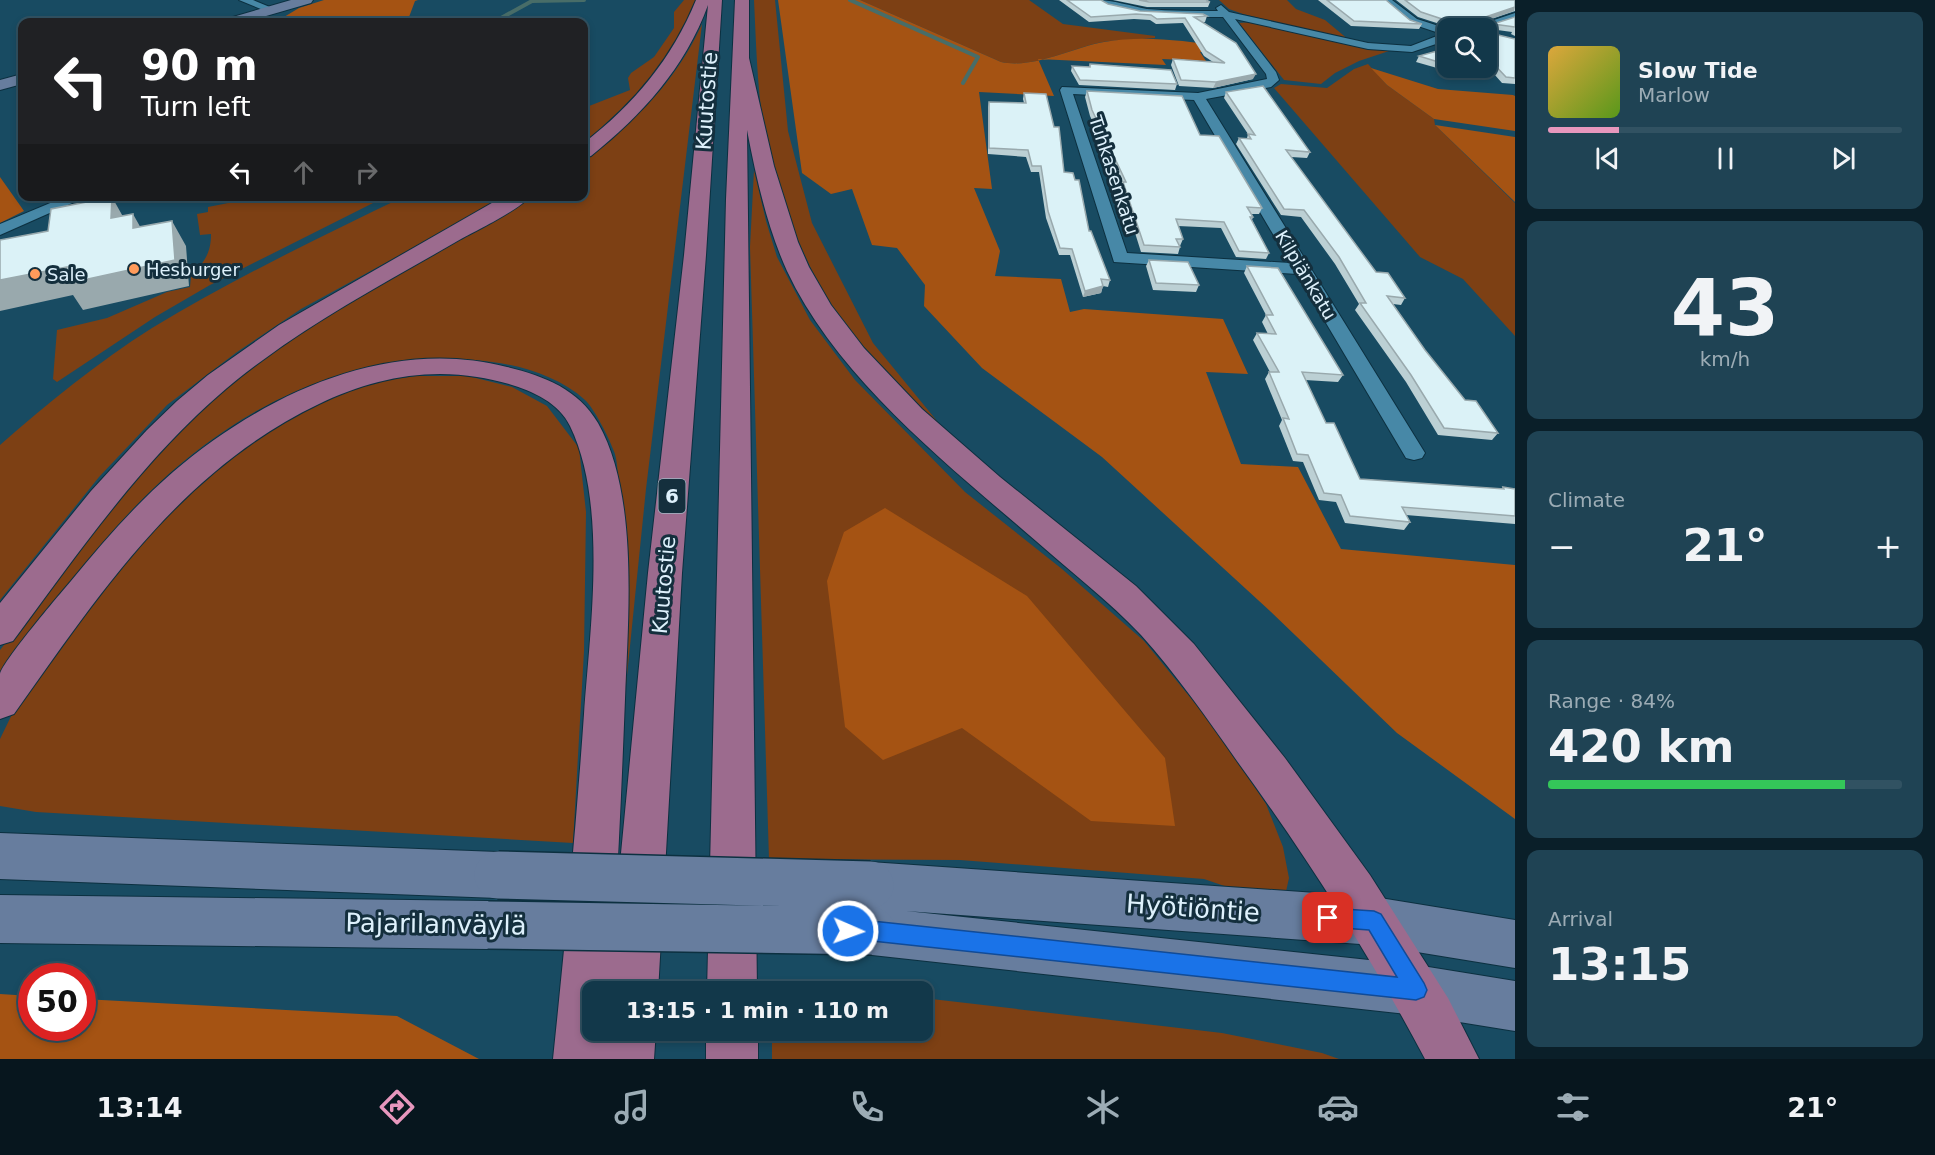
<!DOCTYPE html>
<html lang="en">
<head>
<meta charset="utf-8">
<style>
  :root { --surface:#12384a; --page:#1f4354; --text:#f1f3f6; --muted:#9cacb5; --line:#315262; --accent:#e797bd }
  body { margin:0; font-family:"DejaVu Sans",sans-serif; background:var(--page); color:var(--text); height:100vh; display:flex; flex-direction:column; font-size:22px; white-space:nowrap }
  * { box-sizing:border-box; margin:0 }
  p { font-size:20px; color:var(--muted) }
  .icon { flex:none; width:33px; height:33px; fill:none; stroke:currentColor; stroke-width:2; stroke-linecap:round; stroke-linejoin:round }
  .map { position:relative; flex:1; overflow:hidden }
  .side { display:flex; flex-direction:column; gap:12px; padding:12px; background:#0a1f29; width:420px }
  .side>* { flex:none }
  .banner { position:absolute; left:18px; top:18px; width:570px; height:183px; border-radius:12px; box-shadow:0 3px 9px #0003,0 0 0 2px var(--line); background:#202124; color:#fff; overflow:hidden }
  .tools { position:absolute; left:1437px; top:18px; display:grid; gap:12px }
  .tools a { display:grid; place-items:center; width:60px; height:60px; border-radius:12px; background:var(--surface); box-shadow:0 3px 9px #0003,0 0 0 2px var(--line); font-size:30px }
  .speed { position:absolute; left:18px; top:963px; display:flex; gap:12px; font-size:30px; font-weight:700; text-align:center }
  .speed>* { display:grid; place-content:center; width:78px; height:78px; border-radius:50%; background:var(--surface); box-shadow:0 3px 9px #0003,0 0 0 2px var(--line); line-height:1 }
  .speed .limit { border:9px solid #d22; background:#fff; color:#111 }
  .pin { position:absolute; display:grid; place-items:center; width:51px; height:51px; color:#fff; margin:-26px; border-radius:12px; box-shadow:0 3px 9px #0006 }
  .me { position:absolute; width:66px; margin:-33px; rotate:92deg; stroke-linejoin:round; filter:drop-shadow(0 0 4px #0008) }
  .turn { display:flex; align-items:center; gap:21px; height:126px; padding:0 24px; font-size:27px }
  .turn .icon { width:78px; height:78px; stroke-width:2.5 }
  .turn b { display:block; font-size:42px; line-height:51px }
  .lanes { display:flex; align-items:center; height:57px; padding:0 24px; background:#0003; justify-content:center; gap:30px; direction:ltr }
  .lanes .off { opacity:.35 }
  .big { font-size:45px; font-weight:800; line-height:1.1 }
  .side .card { flex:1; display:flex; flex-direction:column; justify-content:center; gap:9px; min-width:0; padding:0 21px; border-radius:12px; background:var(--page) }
  .side .dial { align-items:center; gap:0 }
  .dial b { font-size:78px; line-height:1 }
  .song { display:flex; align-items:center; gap:18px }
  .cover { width:72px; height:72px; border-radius:9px; background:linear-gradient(135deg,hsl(40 70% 55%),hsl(90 70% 35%)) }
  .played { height:6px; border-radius:3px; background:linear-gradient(90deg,var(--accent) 20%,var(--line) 20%) }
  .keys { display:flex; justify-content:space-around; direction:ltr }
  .heat { display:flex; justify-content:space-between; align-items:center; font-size:33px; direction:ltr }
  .charge { height:9px; border-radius:4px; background:linear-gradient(90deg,#34c759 84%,var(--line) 0) }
  .trip { position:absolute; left:582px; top:981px; width:351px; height:60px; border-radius:12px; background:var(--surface); box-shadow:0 3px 9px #0003,0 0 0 2px var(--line); font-weight:800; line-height:60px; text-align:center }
  .menu { display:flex; height:96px; justify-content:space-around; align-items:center; background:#07161e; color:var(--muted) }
  .menu .icon { width:42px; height:42px }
  .menu .active { color:var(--accent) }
  .menu b { font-size:27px; color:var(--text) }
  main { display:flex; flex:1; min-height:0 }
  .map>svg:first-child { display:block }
  .green { fill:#7d4014 }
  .forest { fill:#a55313 }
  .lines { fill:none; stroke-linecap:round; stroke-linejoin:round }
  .stream { stroke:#486d68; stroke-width:4 }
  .minor-casing { stroke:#0c3040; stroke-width:2 }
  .secondary-casing { stroke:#0c3040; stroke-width:2 }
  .trunk-casing { stroke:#0c3040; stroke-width:2 }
  .minor { fill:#4788a7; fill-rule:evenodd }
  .secondary { fill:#677d9e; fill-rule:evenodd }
  .trunk { fill:#9c6b8e; fill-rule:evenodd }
  .secondary-bridge-casing { stroke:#0c3040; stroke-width:50; stroke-linecap:butt }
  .secondary-bridge { stroke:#677d9e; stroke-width:47 }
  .wall { fill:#bcd0d4 }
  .shaded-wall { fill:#99a9ad }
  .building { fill:#dbf2f7; stroke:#99a9ad; stroke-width:1.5 }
  .route { fill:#1a73e8; stroke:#114b97; stroke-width:1.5 }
  .poi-dot { fill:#ff9b5b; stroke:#142f3d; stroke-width:2 }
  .labels { text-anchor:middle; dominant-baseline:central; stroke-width:6; stroke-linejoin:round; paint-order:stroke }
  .far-street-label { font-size:18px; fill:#def1fc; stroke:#142f3d }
  .far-poi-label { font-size:18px; fill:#def1fc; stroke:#142f3d; text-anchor:start }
  .shield { fill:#142f3d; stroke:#a1b7c3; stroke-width:1.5 }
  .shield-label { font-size:20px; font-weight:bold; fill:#def1fc }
  .street-label { font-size:21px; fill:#def1fc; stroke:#142f3d }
  .near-street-label { font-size:26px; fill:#def1fc; stroke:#142f3d }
</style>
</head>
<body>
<main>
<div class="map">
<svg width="1515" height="1059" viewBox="0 0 1515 1059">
  <rect width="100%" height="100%" fill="#184b62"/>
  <path class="green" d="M684,0h12c-22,61 -64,101 -112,143v-35l46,-18 -2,-12 3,-5 23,-16 20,-29v-16z
    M754,0h21l13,131 24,92 61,120 73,89c-43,-44 -91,-87 -123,-141 -26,-45 -52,-116 -60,-168 -6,-40 -7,-82 -9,-123z
    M860,0h169l34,24 92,12v2c-17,2 -35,1 -52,4 -32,6 -69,27 -102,20z
    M1219,0h68l9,9 29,11 24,20 -106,-26 -14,-5z
    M1252,22l103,24 37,4 -33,11 -24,12 -14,11 -37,-4 -45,-57z
    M702,24l-56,465 -21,206c-1,-70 4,-142 -6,-211 -2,-11 -1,-25 -6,-35 -4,-11 -19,-41 -28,-49 -24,-22 -61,-34 -93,-38 -124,-19 -247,39 -335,123 -60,56 -107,125 -157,190v-25l145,-184 49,-51 52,-44 50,-37 41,-25 196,-112 51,-1v-34c50,-41 91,-78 118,-138z
    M1368,64l19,21 47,34 1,6 80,78v133l-52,-57 -43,-22 -146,-169 7,-4 46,4 27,-19z
    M754,170l12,51 11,36 33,63 45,60 110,112 97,77 82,72 68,83 54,80 17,43 6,31 -4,18 -43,-4 -38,-13 -244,-19 -191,-1 -19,-612z
    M263,196l122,1 -175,88 -55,32 -98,65 -4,-3 4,-49 50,-12 60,-26 23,-5 1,-11c13,-14 20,-22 20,-42l-11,1 -3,-21 11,-2v-5z
    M403,197h103l-205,112 -64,43 -70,53 -68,72 -99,123v-155c48,-42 98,-83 152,-117 81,-49 166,-90 251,-131z
    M416,376h52l44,11 35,19 32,42 7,64 -2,139 -11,192 -537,-31 -36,-6v-67l17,-35 130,-174 107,-95 51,-29 68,-24z
    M923,998l299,35 100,20 17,6h-567v-28l150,-1z"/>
  <path class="forest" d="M324,0h94l-3,1 -6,16 -31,5h-96l-3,-2 20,-12z
    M778,0h82l141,62c33,7 70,-14 103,-20 40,-7 79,-1 118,4l4,7 -26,-1 6,9 -44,-2 4,6 -128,-6 16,37 -75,-4 13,97 -18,-1 26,63 -5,25 66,3 9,33 14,-3 139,10 25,55 -42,-2 35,92 57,3 43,82 174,16v254l-118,-86 -127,-122 -168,-154 -120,-89 -58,-62 1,-21 -28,-37 -25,-3 -20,-56 -21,5 -29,-21z
    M1371,68l67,21 75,6 2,1v35l-81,-12 -47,-34z
    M1435,125l80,12v65z
    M0,177l24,34 -24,12z
    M885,508l142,88 138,162 10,68 -84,-5 -129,-93 -79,32 -38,-33 -18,-146 17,-49z
    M0,994l31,2 1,32h50l1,-29 314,17 82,43h-479z"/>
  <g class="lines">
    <path class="stream" d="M850,0l128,57 -15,26
      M494,22l38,-21 52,-1"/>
    <defs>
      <path id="minor" d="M239,0h14l24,10 -9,2z
        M1096,0c18,0 34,6 51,9 24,2 48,2 71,2l-2,-3 5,-3 8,7 139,31 43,3 31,-12 -33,-11 -28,-23h11l25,19 31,10v11l-36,12 -44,-3 -133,-30 41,53 3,8 -8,7 -65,12 219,354 -3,5 -8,2 -8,-2 -109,-184 -183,-12 -54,-172 2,-3 136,6 69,-14 -1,-5 -43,-57c-32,0 -102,3 -127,-17zM1073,94l121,6 96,163 -163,-10z
        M1515,13v6l-31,9h-14z
        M67,196h21l-88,39v-11z"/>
      <path id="secondary" d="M291,0h22l-2,3 -66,19h-21l2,-3z
        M22,74v10l-22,6v-10z
        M0,833l498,19 16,7 7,16 -7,16 -16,7 -498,-19z
        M870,862l504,35 141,23v48l-141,-23 -468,-34 510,54 99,16v50l-99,-16 -544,-60 -17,-7 -7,-17 7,-17 15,-6 -16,-7 -7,-16 7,-16z
        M0,895l488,6 17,7 7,17 -7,17 -17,7 -488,-6z"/>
      <path id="trunk" d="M696,0h26l-16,255 -24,318 -24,419h-66v38h64l-2,29h-101c12,-115 23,-230 31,-345 6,-85 24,-210 -14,-288 -15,-32 -62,-44 -93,-49 -55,-9 -108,3 -158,27 -138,66 -219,189 -305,310l-14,5c0,-14 0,-32 0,-45 3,-13 59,-79 71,-93 31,-38 64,-76 102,-109 90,-77 214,-136 334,-105 37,9 71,22 91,56 41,72 30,195 27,276 -3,76 -6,151 -11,227l34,-353 36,-318 24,-250c-23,63 -66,110 -117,151l-7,2v-15c50,-39 88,-84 112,-143z
        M735,0h14v58l25,108 24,76 11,25 22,38 33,43 58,61 78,68 136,109 58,58 91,114 85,117 78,123 31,61h-54c-55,-104 -119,-203 -188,-298 -30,-43 -61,-87 -96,-126 -32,-34 -70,-63 -105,-94 -88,-76 -199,-163 -249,-270 -20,-44 -31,-94 -40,-141l10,862h-50l19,-793z
        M504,196h26c-9,13 -54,35 -69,43 -67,39 -136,75 -198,121 -103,74 -175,180 -250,281l-13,4v-42l91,-112 56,-61 30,-29 31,-26 71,-50z
        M706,1030h52v29h-52z"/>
    </defs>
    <use href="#minor" class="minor-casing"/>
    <use href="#secondary" class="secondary-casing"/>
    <use href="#trunk" class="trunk-casing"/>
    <use href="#minor" class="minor"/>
    <use href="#secondary" class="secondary"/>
    <use href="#trunk" class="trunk"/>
    <defs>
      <path id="secondary-bridge" d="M498,875l372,10
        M488,925l384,6"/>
    </defs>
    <use href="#secondary-bridge" class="secondary-bridge-casing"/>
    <use href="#secondary-bridge" class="secondary-bridge"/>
  </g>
  <path class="wall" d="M1059,0h42l7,4 32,7 67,5 -2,6h-3l51,57 -40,9 -34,-2 -8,-21 2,-6 40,3 -9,-6 -21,-33 -27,1 -6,-4 -16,-1 -45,3z
    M1113,0h93l4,2 -2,5h-61z
    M1318,0h68l24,20 12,4 -3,5 -68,-3z
    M1396,0h119v11l-42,14 14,1 -1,2h-37v-1l-31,-10z
    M1515,17v19l-4,-2 1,-2 -22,-3 3,-5z
    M1486,37l29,2v45l-13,-1 -16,-18z
    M1448,48v20h29l-19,6 -42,-12 3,-6z
    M1090,64l87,20 -2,6 -96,-5 -8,-14 1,-5 17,1z
    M1087,91l113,44 62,73 -3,6h-8l2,3 -1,3 17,33 -3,6 -30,-2 -15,-29 -43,-2 5,13 -3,7v1l-2,7 -37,-2 -20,-64 1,-3 -32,-69 -5,-19z
    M1226,92l84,60 -3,6 -16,-1 85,115 29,26 -4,7 -8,-1 32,46 40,50 33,33 -6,7 -54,-5 -32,-53 -51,-72 4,-6 -24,-40 -34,-47 -20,-2 -45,-71 3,-6h8l1,-4 -24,-36z
    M1024,93l40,79 46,108 -2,7 -5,-1 -2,7 -18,4 -13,-42h-11l-13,-37 -7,-46h-8l-5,-15 -38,-3v-47l1,-5 35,1 -1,-4z
    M1149,260l50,25 -3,7 -43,-2 -7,-24z
    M1247,266l96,109 -5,7 -33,-2 21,43 34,56 141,10 2,-2 12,2v35l-109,-9 4,7 -6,8 -59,-7 -9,-21 -17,-2 -16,-38 -10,-1 -14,-35 3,-6 -17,-41 4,-7h1l-17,-32 4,-7 11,1 -6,-12 4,-7 -22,-42z"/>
  <path class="shaded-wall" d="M1515,7l-1,4 -43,15v-4z
    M1465,68h12l-19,6 3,-5z
    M1256,74l-3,5 -40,9 3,-6z
    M112,197l14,25 -15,-4z
    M133,214l14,25 -14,-11z
    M172,221l14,25 3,40 -106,24 -10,-15 -73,16v-31z
    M1103,286l-2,7 -18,4 2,-6z"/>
  <path class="building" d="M1067,0h34l7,4 32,7 63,3 4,2 -13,1 42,26 20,31 -40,8 -35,-2 -8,-21 52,4 -19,-12 -21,-33 -28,1 -6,-4 -15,-1 -45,3z
    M1139,0h67l4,2h-61z
    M1327,0h59l24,20 12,4 -68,-3z
    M1405,0h110v7l-44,15 2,3 14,1 -34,-1 -2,-3 -30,-10z
    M1515,17v10l-22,-3z
    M1494,34l21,5v39l-9,-1 -17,-18 -3,1v-23z
    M1448,48v17l-29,-9z
    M1090,64l81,6 6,14 -97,-4 -8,-14 18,1z
    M1263,86l47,66 -24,-2 90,122 12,1 17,25 -18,-2 38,54 40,50 11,1 22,32 -54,-5 -33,-53 -51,-72h6l-27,-46 -35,-47 -20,-1 -45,-71 12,1 -3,-5 7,1 -29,-43z
    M1087,91l95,5 18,39 19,1 43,72 -15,-1 6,10h-3l19,36 -30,-2 -15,-29 -48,-3 7,20h-7l4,8 -36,-2 -21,-63h3l-34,-72z
    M1024,93l22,1 8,33h5l5,45 9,1 2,7h4l10,51h2l19,49 -9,-1 2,7 -18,5 -13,-42 -12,-1 -12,-37 -7,-45h-9l-4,-16 -39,-2v-46l37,1z
    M112,197l-1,21 22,-4v14l39,-7 3,39 -110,24 2,-17 -67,13v-40l48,-9 3,-22z
    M1149,260l39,2 11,23 -43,-2z
    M1247,266l31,2 65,107 -41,-3 24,51h8l26,56 144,10 -1,-2 12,2v27l-113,-9 8,15 -60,-6 -9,-21 -17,-2 -16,-38 -11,-1 -14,-36 6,1 -20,-47h10l-22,-39 19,1 -10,-19h7z"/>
  <path class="route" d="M1328,908l46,3 7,3 43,69 3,7 -3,7 -8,3 -544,-59h-24l-7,-3 -3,-7 3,-7 7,-3h24l525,56 -28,-47 -41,-3 -7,-2 -2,-7 2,-7z"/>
  <g class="poi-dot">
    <circle cx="134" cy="269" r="6"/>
    <circle cx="35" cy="274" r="6"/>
  </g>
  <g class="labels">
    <g class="far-street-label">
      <text transform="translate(1114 175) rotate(72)">Tuhkasenkatu</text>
      <text transform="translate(1306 275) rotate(59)">Kilpiänkatu</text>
    </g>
    <g class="far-poi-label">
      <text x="146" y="269">Hesburger</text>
      <text x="47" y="274">Sale</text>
    </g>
    <rect class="shield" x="658.5" y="479" width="27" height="34" rx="4.5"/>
    <g class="shield-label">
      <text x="672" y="496">6</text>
    </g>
    <g class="street-label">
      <text transform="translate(707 101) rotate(-86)">Kuutostie</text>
      <text transform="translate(664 585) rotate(-85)">Kuutostie</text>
    </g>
    <g class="near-street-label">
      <text transform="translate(1193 908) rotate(4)">Hyötiöntie</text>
      <text transform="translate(436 924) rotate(1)">Pajarilanväylä</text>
    </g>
  </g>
</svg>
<div class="tools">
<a><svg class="icon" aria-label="search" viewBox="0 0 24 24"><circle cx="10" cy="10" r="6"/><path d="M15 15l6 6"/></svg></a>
</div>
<div class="speed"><div class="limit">50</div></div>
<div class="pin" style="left:1328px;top:918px;background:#d93025"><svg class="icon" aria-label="arrive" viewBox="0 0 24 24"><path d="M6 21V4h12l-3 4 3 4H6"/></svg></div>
<svg class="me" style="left:848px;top:931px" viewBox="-20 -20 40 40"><circle r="17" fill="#1a73e8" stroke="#fff" stroke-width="3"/><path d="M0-11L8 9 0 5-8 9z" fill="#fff"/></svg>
<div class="trip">13:15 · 1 min · 110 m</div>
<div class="banner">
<div class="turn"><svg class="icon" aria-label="left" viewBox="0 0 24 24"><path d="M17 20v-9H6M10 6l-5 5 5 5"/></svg><div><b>90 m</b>Turn left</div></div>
<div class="lanes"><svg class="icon" aria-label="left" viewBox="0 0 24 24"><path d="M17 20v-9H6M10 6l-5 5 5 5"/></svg><svg class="icon off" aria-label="ahead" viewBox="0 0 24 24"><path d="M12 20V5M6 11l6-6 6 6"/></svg><svg class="icon off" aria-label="right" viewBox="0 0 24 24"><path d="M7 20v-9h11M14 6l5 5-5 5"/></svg></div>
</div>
</div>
<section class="side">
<div class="card">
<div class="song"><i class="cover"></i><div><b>Slow Tide</b><p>Marlow</p></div></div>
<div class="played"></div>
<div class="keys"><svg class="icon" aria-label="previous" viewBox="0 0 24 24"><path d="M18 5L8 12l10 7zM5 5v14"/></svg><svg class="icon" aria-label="pause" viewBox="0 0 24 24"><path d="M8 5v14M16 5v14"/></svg><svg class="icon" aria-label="next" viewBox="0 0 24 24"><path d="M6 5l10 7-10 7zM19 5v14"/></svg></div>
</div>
<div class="card dial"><b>43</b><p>km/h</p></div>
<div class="card"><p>Climate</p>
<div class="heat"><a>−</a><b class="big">21°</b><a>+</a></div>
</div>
<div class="card"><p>Range · 84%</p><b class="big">420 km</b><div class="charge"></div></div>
<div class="card"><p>Arrival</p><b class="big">13:15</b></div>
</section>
</main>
<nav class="menu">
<b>13:14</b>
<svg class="icon active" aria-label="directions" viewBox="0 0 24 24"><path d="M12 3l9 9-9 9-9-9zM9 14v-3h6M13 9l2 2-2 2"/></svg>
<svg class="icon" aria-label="music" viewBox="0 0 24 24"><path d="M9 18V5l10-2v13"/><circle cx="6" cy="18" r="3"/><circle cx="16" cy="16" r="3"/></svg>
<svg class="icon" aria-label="phone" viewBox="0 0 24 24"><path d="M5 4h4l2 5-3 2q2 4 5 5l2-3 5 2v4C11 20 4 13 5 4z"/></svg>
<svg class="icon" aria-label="climate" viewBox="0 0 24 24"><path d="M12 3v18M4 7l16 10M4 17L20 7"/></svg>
<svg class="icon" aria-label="car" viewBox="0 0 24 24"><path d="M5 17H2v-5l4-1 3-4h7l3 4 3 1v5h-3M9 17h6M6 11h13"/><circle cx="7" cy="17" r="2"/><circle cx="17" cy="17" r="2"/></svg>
<svg class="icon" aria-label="filters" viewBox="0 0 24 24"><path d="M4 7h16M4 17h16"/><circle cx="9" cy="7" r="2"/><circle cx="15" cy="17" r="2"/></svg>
<b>21°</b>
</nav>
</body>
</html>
